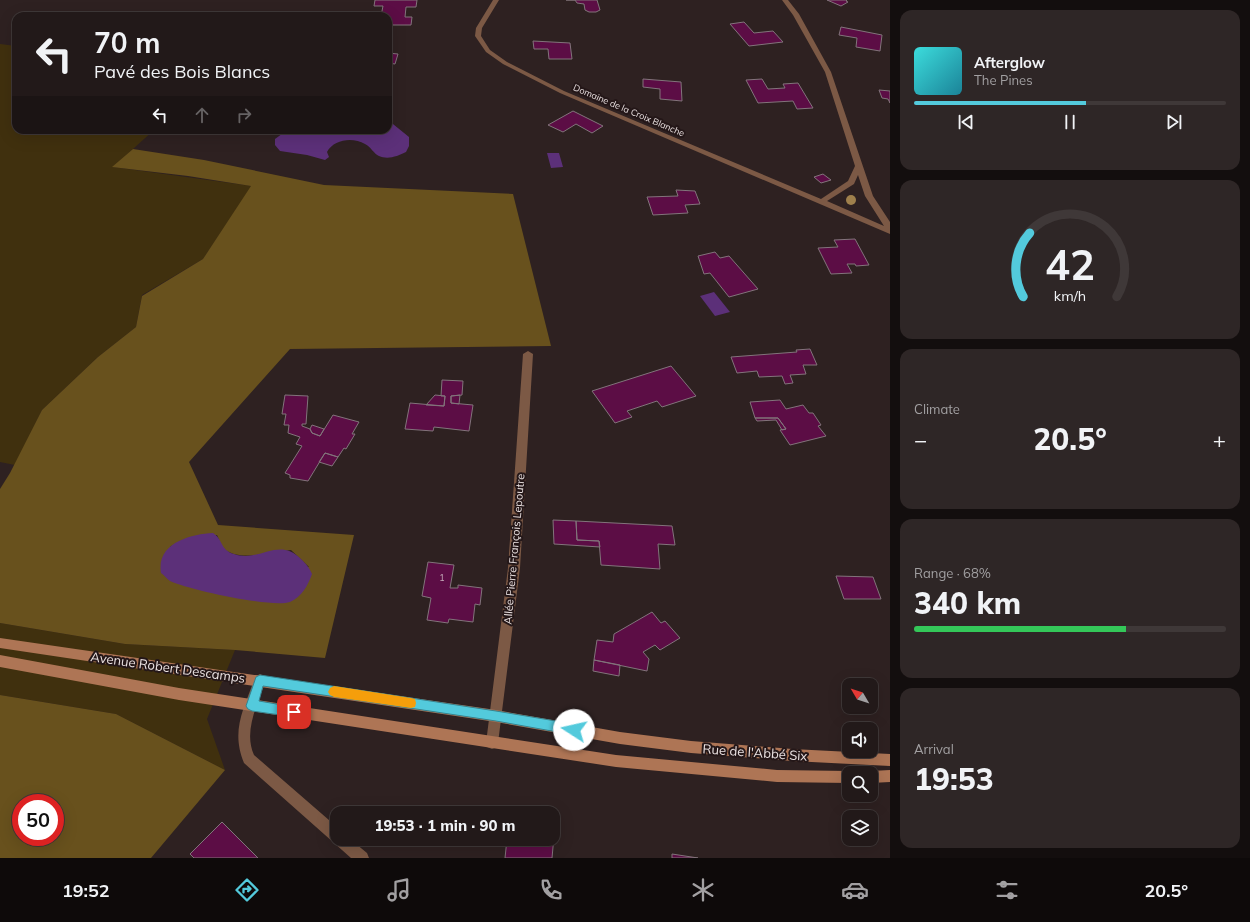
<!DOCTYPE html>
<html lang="en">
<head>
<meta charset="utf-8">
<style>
  :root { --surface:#221919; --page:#2e2626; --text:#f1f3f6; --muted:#a2a0a2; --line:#3f3838; --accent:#53cadc }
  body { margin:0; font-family:Mulish,sans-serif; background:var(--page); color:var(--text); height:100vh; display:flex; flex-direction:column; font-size:15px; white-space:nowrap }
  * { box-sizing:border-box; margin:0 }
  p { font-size:13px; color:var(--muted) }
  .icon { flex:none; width:22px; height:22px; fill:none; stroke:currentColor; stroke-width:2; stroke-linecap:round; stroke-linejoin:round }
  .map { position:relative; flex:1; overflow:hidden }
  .panel { display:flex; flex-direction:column; gap:10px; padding:10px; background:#130e0e; width:360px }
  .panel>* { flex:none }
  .banner { position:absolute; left:12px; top:12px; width:380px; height:122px; border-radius:12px; box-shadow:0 4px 16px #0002,0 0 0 1px var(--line); background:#221919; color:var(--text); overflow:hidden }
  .needle { width:26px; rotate:309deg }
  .fabs { position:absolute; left:842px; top:678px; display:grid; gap:8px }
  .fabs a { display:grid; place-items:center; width:36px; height:36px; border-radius:8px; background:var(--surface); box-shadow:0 4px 16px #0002,0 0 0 1px var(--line); font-size:20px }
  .speed { position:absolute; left:12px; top:794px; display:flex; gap:8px; font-size:20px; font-weight:700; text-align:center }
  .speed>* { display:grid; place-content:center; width:52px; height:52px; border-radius:50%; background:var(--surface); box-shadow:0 4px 16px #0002,0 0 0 1px var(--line); line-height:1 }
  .speed .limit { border:6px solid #d22; background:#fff; color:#111 }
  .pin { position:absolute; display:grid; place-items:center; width:34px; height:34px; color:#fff; margin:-17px; border-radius:8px; box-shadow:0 2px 6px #0006 }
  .me { position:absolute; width:44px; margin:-22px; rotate:280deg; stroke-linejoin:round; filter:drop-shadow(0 0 3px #0008) }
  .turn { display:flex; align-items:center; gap:14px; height:84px; padding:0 16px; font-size:18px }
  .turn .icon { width:52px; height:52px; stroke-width:2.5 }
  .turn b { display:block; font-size:28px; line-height:34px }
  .lanes { display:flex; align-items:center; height:38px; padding:0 16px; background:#0003; justify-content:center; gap:20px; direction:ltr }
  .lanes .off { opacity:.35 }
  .big { font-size:30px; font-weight:800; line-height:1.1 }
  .panel .card { flex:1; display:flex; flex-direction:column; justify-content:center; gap:6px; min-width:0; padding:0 14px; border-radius:12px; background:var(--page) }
  .panel .dial { align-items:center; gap:0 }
  .dial svg { height:104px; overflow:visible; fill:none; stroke:var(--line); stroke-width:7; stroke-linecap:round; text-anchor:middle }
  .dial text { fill:var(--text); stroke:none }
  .song { display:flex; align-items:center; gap:12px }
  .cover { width:48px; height:48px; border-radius:6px; background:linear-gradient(135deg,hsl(180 70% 55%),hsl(190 70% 35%)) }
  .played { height:4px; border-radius:2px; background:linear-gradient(90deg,var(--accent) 55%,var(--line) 55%) }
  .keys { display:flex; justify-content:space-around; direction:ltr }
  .heat { display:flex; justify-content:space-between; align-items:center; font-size:22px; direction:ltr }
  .charge { height:6px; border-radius:3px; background:linear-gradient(90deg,#34c759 68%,var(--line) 0) }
  .trip { position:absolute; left:330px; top:806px; width:230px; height:40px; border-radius:12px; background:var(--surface); box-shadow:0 4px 16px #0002,0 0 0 1px var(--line); font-weight:800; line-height:40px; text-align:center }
  .tabs { display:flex; height:64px; justify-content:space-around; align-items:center; background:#0e0a0a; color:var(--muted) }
  .tabs .icon { width:28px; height:28px }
  .tabs .current { color:var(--accent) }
  .tabs b { font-size:18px; color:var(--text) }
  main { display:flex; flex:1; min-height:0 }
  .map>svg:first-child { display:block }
  .green { fill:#40300e }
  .forest { fill:#68511d; fill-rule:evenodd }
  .water { fill:#5c3079 }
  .building { fill:#5c0d45; stroke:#82747b }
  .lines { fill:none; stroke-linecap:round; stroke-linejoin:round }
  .minor { fill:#7c5945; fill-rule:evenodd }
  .secondary { fill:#ae7555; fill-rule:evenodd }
  .tree { fill:#9f804c }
  .route { fill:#53cadc; stroke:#36838f }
  .slow { fill:#f59e0b }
  .labels { text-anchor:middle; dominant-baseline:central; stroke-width:4; stroke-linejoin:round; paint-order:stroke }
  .far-street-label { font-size:9px; fill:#ebe2e2; stroke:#241718 }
  .number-label { font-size:9px; fill:#c7adbb }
  .street-label { font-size:11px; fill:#ebe2e2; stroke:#241718 }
  .near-street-label { font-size:13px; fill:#ebe2e2; stroke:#241718 }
</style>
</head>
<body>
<main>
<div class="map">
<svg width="890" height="858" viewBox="0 0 890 858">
  <rect width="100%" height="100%" fill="#2e2121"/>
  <path class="green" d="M0,44l16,2v84h138l-41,37 139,19 -49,73 -61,36 -6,32 -38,30 -56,53 -27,55 -15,-3z
    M0,623l125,21 110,6 -28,69 18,51 -109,-56 -116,-19z"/>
  <path class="forest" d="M133,149l71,11 120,25 189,9 38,152 -261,3 -101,113 29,63 136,10 -29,123 -90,-8 -110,-6 -125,-21v-134l10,-16 32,-63 56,-53 38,-30 6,-31 61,-37 48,-73 -63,-10 -76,-9zM217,535c2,4 4,11 7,14 16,13 48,3 67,1l18,17 -146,-7 8,-14z
    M0,695l116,19 109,56 -74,88h-151zM21,803h34v34h-34z"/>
  <path class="water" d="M388,120l21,17v9l-3,6c-8,4 -18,8 -27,4 -5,-2 -8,-9 -14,-12 -12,-7 -31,-5 -38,8l2,5 -4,3 -18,-5 -27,-4 -5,-6v-6l11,-8 23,2 13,-3h66z
    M547,153h12l4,14 -12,1z
    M714,292l16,20 -15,4 -15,-20z
    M213,533c10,6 7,17 21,21 26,9 44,-18 67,5 5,5 8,8 11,15 -4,11 -10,23 -22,28 -19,6 -100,-12 -120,-21 -3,-2 -6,-6 -9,-8 -5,-30 30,-39 52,-40z"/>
  <path class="building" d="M375,0h42l-1,7h-10l-1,10h7l-1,8h-22l1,-8 -9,-1 2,-10h-9z
    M566,0h31l3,10 -4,2h-7l-4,-2 -1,-6 -7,-1 -2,-3z
    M827,0h20l-1,1 2,1 -7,4z
    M744,22l10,11 19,-2 10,11 -34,4 -19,-22z
    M841,27l41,8 -2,16 -24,-4 1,-9 -18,-3z
    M533,41l37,2 2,16h-23l-1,-10h-14z
    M388,53l10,1 -3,10 -7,-1z
    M643,79l38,3 1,19 -22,-2v-10l-17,-2z
    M762,79l6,10 17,-1 -2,-4 15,-1 15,25 -16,1 -4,-8 -35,2 -12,-23z
    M879,90l11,1v12l-2,-4 -6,-1z
    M573,111l30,15 -11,7 -16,-9 -13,8 -15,-7z
    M823,174l8,6 -10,3 -7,-6z
    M676,190l19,1 5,13 -15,1 3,8 -35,2 -6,-18 31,-1z
    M855,239l14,26 -13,1 -1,-2h-8l5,9 -21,1 -13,-26 20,-1 -4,-7z
    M715,252l5,6 9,-2 29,33 -29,8 -19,-24 -6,1 -6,-18z
    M810,349l7,16h-14l3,9 -16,1 3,8 -8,1 -3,-8 -23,1 -2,-6 -20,2 -6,-16 66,-5 -1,-2z
    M671,366l25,30 -34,11 -5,-6 -30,10 5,6 -17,6 -23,-32z
    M442,380l21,1 -1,14 -11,1v7l22,2 -4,26 -35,-4 -1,4 -28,-2 5,-26 34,3 1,-10h-4z
    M285,395l23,1 -2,28h-4v2l8,3 2,4 8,3 13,-21 26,7 -7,12h3l-9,15 -2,-1 -6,9 -13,-4 -17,28 -18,-3v-3l-5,-2 17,-27 -6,-2 4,-7 -12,-4 1,-8h-5l2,-11h-4z
    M435,395l10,1 -1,10 -18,-1z
    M460,395l-1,9 -8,-1v-7z
    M780,400l6,9 17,-4 6,8h4l8,12 -3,1 8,10 -36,9 -10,-15 6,-1 -8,-11h-23l-5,-16z
    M755,418h23l8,11 -4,1 -6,-10 -19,1z
    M312,425l12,4 -4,7 -8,-3 -2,-4z
    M325,453l13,4 -6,9 -13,-4z
    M553,520l23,1 1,19 22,1 1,6 -46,-3z
    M576,521l96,5 3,19 -17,-1 2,25 -59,-4 -2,-24 -22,-1z
    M428,562l26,3 -4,23h8v-3l24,3 -2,17 -5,-1 -2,18 -24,-3 -1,4 -21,-3 4,-22 -9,-2z
    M836,576l37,1 8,22h-37z
    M652,612l9,11 4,-2 15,17 -20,12 -5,-5 -12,7 6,7 -2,12 -53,-11 3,-20 16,2 1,-8z
    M594,660l26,5 -1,11 -26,-5z
    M222,822l36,36h-64l-4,-4z
    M553,836h1l-2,22h-47l2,-19h46z
    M672,854l26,4h-26z"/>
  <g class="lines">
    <path class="minor" d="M493,0h6l-17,28 -1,8 9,14 17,12 57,29 257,108 27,-18 7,-15 -30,-94 -32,-57 -11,-15h6l11,14 32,58 42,124 17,26v12l-330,-141 -57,-29 -17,-12 -11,-16 1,-8zM858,175l7,21 19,30 -57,-25 27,-17z
      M528,351l5,3 -13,214 -22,175 -1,4 -5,2 -5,-2 -1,-4 22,-175 15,-214z
      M260,674l4,2 2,4c-8,23 -23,51 -12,75l83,72v12h13l17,14 2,5h-18l-107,-95c-13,-32 -1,-52 10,-83l2,-4z"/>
    <path class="secondary" d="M0,638l496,72 124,22 71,9 101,8 98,5v12l-98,-5 -101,-8 -71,-9 -124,-22 -496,-74z
      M0,655l179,33 437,67 161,15 72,1 5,2h-5v10l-72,-1 -161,-15 -437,-67 -179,-33z
      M890,770v12l-19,1v-10h-5l5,-2z"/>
  </g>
  <circle class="tree" cx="851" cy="200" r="5"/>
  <path class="route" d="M260,675l236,36 78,13 4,2 2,4 -2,4 -4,1 -78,-14 -233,-35 -4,15 35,6 4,1 2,4 -2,4 -4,1 -42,-6 -4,-2 -2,-3 10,-29z"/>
  <path class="slow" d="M334,686l77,12 4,1 1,4 -1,4 -4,1 -77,-11 -4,-2 -2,-3 2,-4z"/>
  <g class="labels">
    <g class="far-street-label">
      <text transform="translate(629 110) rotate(23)">Domaine de la Croix Blanche</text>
    </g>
    <g class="number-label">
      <text x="442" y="577">1</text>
    </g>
    <g class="street-label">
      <text transform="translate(514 549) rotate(-85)">Allée Pierre François Lepoutre</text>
    </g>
    <g class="near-street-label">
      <text transform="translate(168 667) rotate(8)">Avenue Robert Descamps</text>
      <text transform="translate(755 752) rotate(4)">Rue de l'Abbé Six</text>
    </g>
  </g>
</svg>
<div class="fabs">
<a><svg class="needle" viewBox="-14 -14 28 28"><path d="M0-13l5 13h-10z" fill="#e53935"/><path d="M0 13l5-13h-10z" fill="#a2a0a2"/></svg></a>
<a><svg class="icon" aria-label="sound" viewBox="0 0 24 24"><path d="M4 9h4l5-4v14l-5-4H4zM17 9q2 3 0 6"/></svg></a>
<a><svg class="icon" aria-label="search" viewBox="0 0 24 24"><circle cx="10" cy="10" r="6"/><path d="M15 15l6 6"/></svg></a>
<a><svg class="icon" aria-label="layers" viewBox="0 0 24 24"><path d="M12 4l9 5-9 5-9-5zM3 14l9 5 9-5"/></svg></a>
</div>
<div class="speed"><div class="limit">50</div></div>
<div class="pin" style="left:294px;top:712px;background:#d93025"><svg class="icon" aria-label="arrive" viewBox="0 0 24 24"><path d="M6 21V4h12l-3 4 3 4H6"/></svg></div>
<svg class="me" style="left:574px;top:730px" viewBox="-20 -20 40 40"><circle r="19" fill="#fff"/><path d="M0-13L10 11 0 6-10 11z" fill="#53cadc"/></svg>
<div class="trip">19:53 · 1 min · 90 m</div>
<div class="banner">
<div class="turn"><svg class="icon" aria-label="left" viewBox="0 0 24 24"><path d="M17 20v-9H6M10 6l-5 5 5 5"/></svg><div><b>70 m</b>Pavé des Bois Blancs</div></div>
<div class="lanes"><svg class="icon" aria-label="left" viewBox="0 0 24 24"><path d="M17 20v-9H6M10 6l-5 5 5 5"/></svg><svg class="icon off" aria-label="ahead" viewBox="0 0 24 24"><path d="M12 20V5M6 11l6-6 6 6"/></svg><svg class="icon off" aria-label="right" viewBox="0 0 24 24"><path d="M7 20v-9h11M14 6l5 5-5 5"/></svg></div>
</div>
</div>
<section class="panel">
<div class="card">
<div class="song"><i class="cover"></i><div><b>Afterglow</b><p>The Pines</p></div></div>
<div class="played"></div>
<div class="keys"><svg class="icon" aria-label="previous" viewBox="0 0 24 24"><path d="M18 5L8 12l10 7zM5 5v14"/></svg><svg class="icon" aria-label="pause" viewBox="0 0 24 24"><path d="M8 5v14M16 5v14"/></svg><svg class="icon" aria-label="next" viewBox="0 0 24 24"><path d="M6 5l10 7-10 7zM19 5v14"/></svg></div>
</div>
<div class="card dial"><svg viewBox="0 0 100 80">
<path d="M14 69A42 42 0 1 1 86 69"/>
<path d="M14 69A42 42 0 0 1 19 20" stroke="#53cadc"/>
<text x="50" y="56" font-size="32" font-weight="700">42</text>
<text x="50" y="72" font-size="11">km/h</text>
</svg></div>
<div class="card"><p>Climate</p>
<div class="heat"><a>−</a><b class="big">20.5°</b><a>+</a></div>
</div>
<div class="card"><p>Range · 68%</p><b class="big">340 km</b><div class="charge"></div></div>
<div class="card"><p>Arrival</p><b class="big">19:53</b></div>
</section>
</main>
<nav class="tabs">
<b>19:52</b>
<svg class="icon current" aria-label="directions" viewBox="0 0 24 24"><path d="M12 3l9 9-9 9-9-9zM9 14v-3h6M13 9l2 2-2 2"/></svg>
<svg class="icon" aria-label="music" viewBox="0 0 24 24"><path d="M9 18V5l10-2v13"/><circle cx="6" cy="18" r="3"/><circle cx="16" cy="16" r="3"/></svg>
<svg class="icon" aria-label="phone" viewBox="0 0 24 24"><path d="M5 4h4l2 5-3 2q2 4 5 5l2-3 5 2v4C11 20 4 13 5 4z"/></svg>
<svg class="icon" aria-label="climate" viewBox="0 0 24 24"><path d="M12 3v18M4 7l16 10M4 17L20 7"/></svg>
<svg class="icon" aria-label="car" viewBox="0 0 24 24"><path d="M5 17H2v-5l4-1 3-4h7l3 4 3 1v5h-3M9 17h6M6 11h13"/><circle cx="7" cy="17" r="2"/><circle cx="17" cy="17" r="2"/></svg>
<svg class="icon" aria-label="filters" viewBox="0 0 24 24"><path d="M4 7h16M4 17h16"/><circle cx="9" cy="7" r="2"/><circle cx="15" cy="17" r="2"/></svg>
<b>20.5°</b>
</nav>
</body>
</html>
